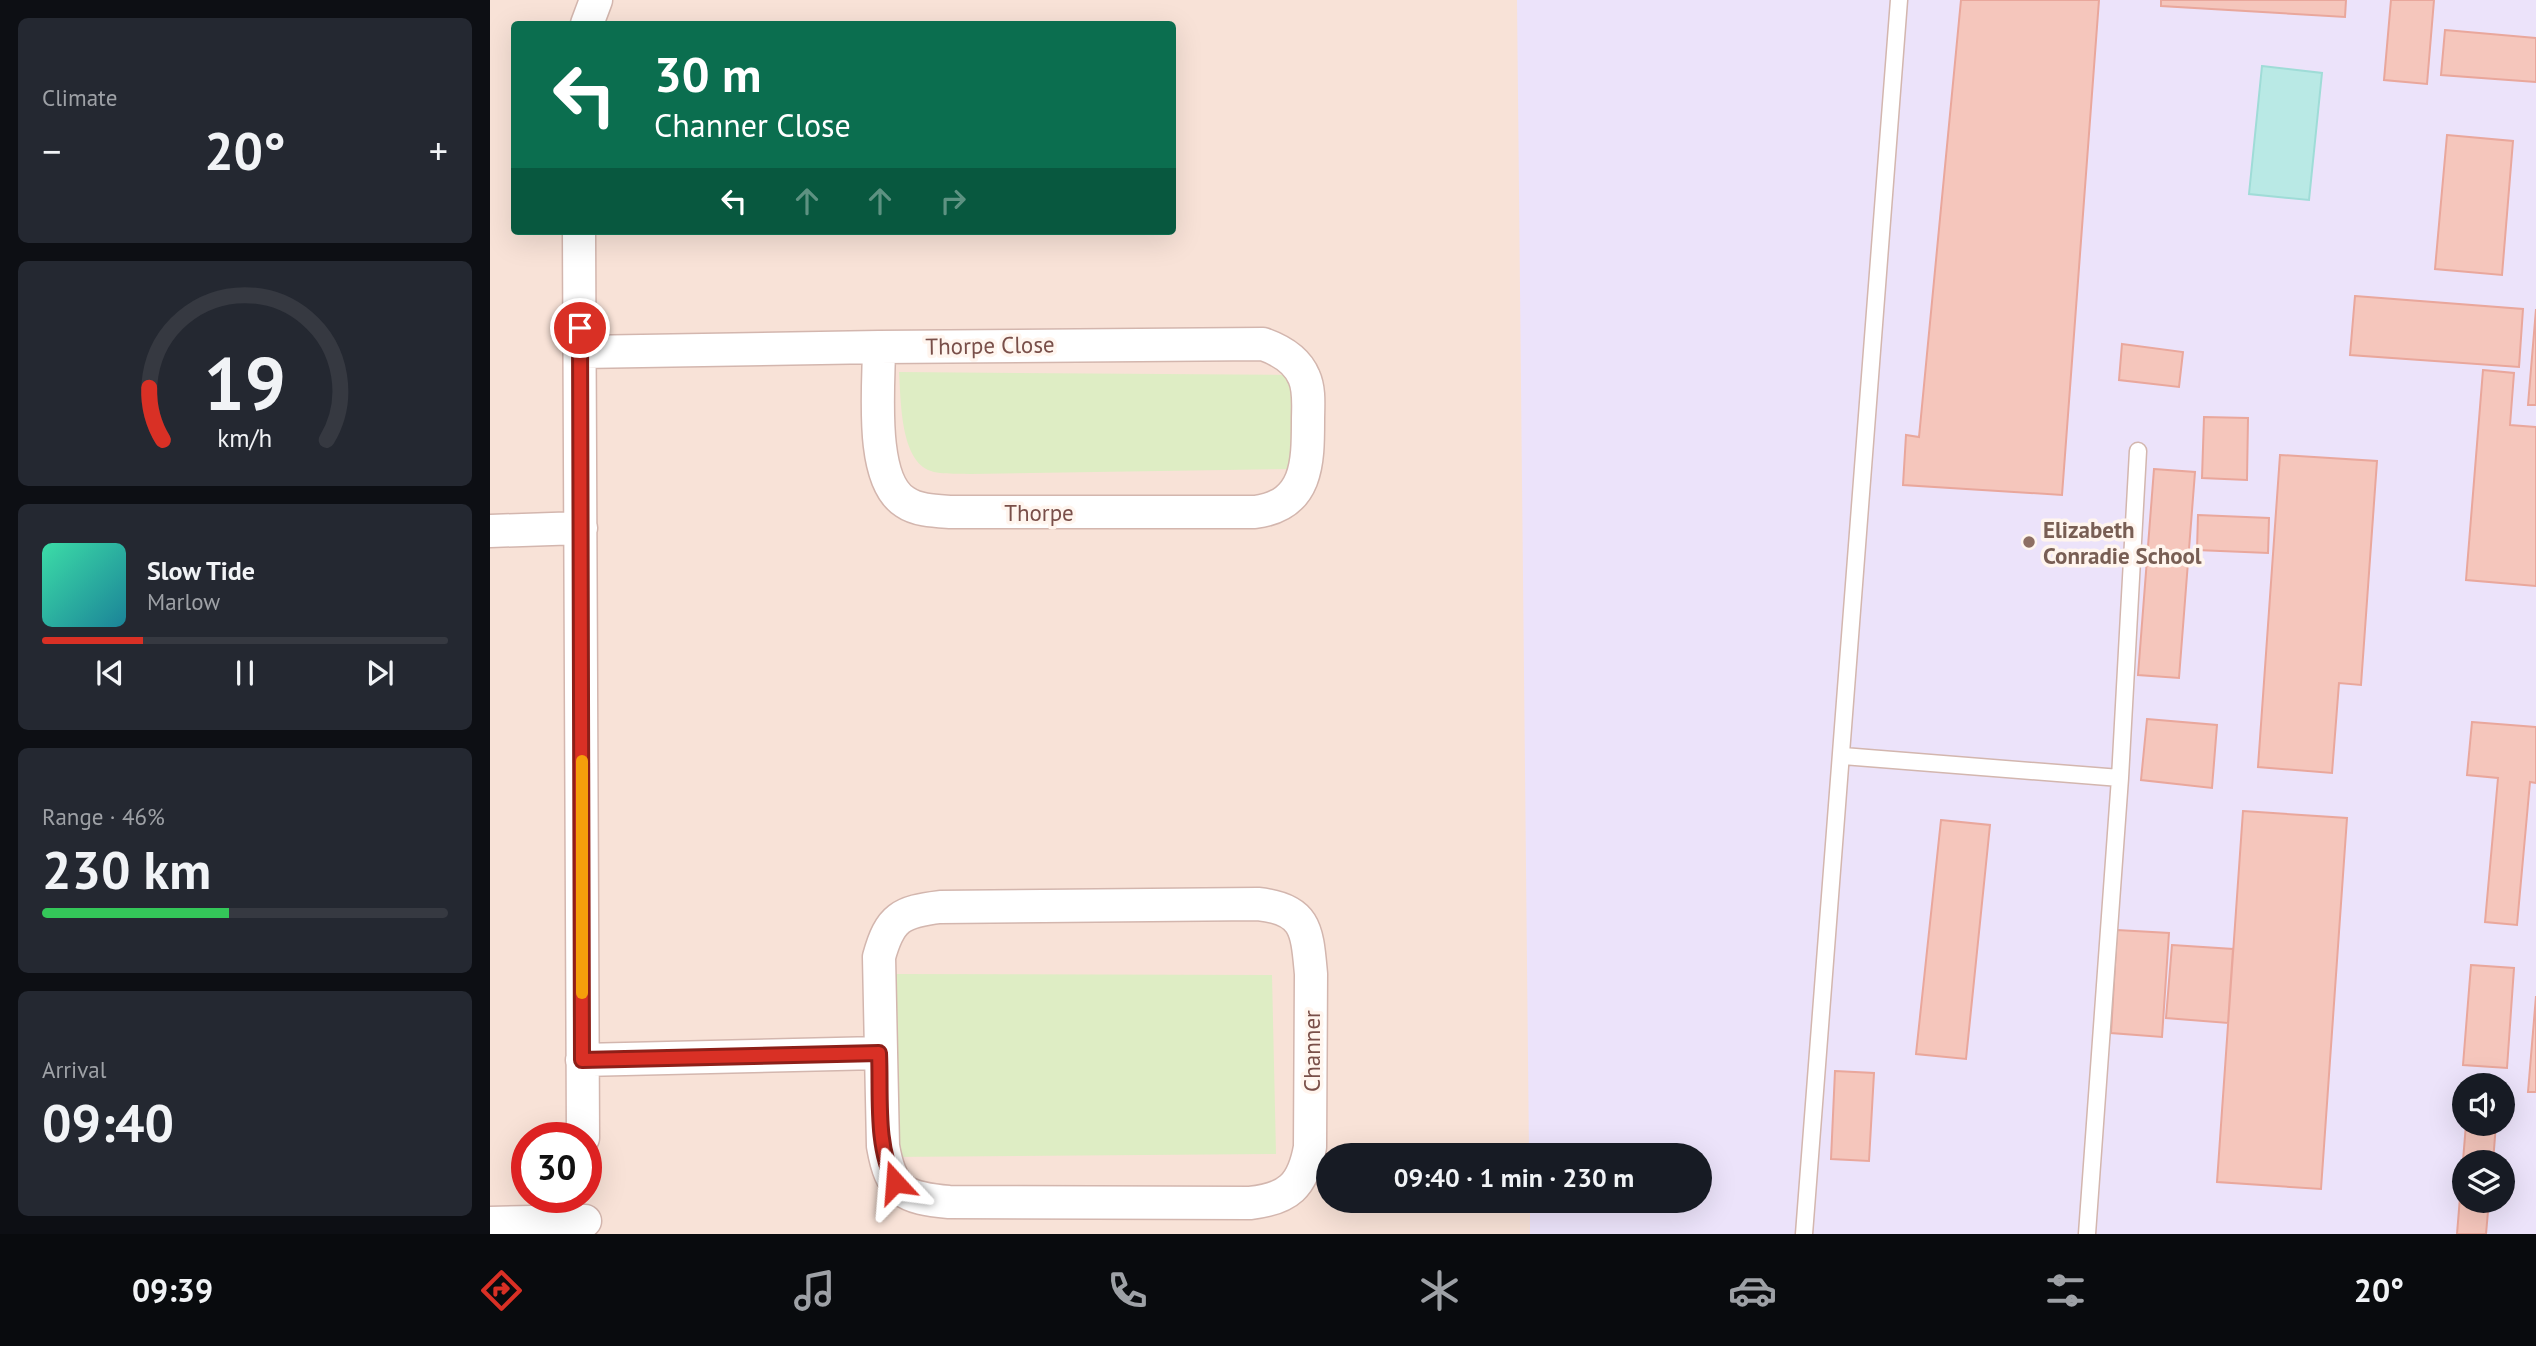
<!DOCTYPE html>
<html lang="en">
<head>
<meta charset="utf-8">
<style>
  :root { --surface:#171b24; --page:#242831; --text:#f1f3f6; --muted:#9ea1a6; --line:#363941; --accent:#d93025 }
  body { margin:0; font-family:"PT Sans",sans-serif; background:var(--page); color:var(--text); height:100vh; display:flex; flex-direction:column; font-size:26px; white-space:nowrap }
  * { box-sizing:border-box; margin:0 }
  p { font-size:23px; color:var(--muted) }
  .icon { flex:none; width:38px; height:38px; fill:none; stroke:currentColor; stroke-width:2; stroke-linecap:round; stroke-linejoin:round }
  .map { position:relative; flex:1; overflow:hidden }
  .details { display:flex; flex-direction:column; gap:18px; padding:18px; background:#0d0f14; width:490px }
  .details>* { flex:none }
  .guide { position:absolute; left:21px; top:21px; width:665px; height:214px; border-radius:7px; box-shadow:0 7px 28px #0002; background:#0b6e4f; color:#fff; overflow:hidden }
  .controls { position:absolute; left:1962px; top:1073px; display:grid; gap:14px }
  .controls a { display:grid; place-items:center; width:63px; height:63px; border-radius:50%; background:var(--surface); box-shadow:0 7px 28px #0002; font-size:35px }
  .speed { position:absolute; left:21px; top:1122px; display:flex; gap:14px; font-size:35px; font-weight:700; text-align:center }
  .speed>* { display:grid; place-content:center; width:91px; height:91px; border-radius:50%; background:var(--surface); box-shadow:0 7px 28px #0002; line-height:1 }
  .speed .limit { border:10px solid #d22; background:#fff; color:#111 }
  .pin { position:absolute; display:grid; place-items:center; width:60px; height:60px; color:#fff; margin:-30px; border:4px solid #fff; border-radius:50%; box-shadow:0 2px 7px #0007 }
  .me { position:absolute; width:77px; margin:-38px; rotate:341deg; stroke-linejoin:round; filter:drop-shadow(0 0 5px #0008) }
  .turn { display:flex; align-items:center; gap:24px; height:147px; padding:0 28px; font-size:32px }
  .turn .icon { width:91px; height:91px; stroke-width:2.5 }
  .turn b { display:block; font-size:49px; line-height:60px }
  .lanes { display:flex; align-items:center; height:66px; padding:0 28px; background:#0003; justify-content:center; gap:35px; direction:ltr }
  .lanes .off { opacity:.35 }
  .big { font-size:52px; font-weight:700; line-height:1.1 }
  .details .widget { flex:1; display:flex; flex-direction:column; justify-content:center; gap:10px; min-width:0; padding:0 24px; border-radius:10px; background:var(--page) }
  .details .dial { align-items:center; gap:0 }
  .dial svg { height:182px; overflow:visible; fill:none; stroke:var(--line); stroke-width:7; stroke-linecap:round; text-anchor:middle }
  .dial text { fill:var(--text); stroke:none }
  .song { display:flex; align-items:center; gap:21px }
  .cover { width:84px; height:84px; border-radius:10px; background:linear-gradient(135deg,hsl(160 70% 55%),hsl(190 70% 35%)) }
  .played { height:7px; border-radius:4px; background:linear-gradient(90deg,var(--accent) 25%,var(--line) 25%) }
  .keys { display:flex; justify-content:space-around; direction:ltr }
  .heat { display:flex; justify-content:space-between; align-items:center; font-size:38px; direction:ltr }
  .charge { height:10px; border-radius:5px; background:linear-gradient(90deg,#34c759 46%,var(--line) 0) }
  .trip { position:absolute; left:826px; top:1143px; width:396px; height:70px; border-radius:35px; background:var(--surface); box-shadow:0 7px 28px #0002; font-weight:700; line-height:70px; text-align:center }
  .menu { display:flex; height:112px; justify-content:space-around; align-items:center; background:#090b0e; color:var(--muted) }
  .menu .icon { width:49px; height:49px }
  .menu .active { color:var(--accent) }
  .menu b { font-size:32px; color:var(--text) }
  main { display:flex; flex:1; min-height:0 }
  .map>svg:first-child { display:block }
  .residential { fill:#f8e2d7; fill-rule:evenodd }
  .education { fill:#ece3fa; fill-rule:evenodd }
  .green { fill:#deedc4 }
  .water { fill:#b9e9e5; stroke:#9fdcd7; stroke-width:2 }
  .building { fill:#f5c6bc; stroke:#e9a79c; stroke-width:2 }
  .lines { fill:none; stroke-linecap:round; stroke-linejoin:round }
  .lane-casing { stroke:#d3b6ae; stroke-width:19 }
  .street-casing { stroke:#d3b6ae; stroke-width:35 }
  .lane { stroke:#fff; stroke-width:16 }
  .street { stroke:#fff; stroke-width:32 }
  .route-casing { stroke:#8d1f18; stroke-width:18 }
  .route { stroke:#d93025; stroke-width:12 }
  .slow { stroke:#f59e0b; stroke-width:12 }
  .education-dot { fill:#8d6e63; stroke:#fff5ee; stroke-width:2.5 }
  .labels { text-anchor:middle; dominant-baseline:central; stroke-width:7; stroke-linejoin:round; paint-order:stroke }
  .street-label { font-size:23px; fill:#794f49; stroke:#fff5ee }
  .education-label { font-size:23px; font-weight:bold; fill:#785e54; stroke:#fff5ee; text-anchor:start }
</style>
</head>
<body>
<main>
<section class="details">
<div class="widget"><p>Climate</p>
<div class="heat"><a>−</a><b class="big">20°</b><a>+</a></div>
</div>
<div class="widget dial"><svg viewBox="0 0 100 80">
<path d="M14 69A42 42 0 1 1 86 69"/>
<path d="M14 69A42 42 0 0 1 8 46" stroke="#d93025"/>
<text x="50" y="56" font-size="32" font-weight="700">19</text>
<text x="50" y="72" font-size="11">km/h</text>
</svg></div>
<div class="widget">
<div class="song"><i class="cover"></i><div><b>Slow Tide</b><p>Marlow</p></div></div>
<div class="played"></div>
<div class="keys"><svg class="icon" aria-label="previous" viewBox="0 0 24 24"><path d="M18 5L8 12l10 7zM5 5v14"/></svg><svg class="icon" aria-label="pause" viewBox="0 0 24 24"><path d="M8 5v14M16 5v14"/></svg><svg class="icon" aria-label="next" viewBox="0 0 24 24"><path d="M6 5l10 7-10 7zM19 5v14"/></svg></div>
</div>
<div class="widget"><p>Range · 46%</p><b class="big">230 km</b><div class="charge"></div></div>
<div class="widget"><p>Arrival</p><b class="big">09:40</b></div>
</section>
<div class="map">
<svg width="2046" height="1234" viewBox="0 0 2046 1234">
  <rect width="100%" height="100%" fill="#feefe7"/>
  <path class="residential" d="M0,0h2046v1234h-2046zM24,24h658v207h-658zM1974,1085h38v39h-38zM37,1138h59v59h-59zM838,1155h371v45h-371zM1974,1162h38v38h-38z"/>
  <path class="education" d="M1027,0h1019v1234h-1006v-33l169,-1v-45h-170zM1974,1085h38v39h-38zM1974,1162h38v38h-38z"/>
  <path class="green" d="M409,372l393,3 1,94 -323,5c-12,-1 -28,1 -39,-3 -31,-10 -30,-71 -32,-99z
    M397,974l385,1 4,179 -386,3z"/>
  <path class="water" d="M1772,66l60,7 -13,127 -60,-6z"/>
  <path class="building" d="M1471,0h138l-37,495 -159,-10 3,-50 13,2z
    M1671,0h185l-1,17 -184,-11z
    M1901,0h43l-7,84 -43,-4z
    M1955,30l91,8v44l-95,-7z
    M1957,135l66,6 -11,134 -67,-6z
    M1865,296l168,13 -4,58 -169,-12z
    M2046,309v96h-8z
    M1632,344l61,8 -4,35 -60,-7z
    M1993,370l31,3 -4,52 26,2v159l-70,-6z
    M1714,417l44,1 -1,62 -45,-2z
    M1790,455l97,6 -16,224 -22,-2 -7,90 -74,-6z
    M1664,469l41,3 -16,206 -41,-3z
    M1708,515l71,3 -1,35 -71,-3z
    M1657,719l70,6 -5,63 -71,-8z
    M1982,722l64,5v56l-6,-1 -13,143 -32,-3 13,-144 -31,-3z
    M1753,811l104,7 -26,371 -104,-7z
    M1451,820l49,5 -24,234 -50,-5z
    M1627,930l52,3 -7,104 -51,-4z
    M1682,945l61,4 -5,74 -62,-5z
    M1981,965l43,3 -7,100 -44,-3z
    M2046,996v96h-8z
    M1345,1071l39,2 -5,88 -38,-2z
    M1976,1124h30l-3,38h-29v38h25l-3,34h-29z"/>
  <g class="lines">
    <defs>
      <path id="lane" d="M1353,756l277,22
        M1314,1234l95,-1234
        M1597,1234l33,-456 18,-327"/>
      <path id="street" d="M97,24l9,-24
        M89,231l4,907
        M91,352l298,-5 384,-3c17,6 34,16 41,33 6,13 4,30 4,43 0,43 0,85 -53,92h-303c-15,-1 -34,-1 -47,-10 -36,-22 -26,-117 -26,-155
        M0,531l91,-3
        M768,904c49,5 49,27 53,70l-1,173c-7,39 -22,52 -60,56l-301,-1c-45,-4 -58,-10 -66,-56l-4,-189c11,-40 22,-45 61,-50z
        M92,1060l297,-7
        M0,1223l95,-2"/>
    </defs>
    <use href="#lane" class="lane-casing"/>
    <use href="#street" class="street-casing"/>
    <use href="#lane" class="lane"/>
    <use href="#street" class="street"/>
  </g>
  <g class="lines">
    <defs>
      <path id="route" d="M90,328l2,732 297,-7c2,39 -4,95 16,129"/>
    </defs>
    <use href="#route" class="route-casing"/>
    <use href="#route" class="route"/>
    <path class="slow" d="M92,761v232"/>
  </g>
  <circle class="education-dot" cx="1539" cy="542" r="7"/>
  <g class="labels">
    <g class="street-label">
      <text transform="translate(500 345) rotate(-1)">Thorpe Close</text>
      <text x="549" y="512">Thorpe</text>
      <text transform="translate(821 1051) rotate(-90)">Channer</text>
    </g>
    <g class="education-label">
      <text x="1553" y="529">Elizabeth<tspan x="1553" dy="26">Conradie School</tspan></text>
    </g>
  </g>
</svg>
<div class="controls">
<a><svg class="icon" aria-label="sound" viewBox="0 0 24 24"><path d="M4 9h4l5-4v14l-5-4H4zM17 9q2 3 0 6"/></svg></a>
<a><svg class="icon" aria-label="layers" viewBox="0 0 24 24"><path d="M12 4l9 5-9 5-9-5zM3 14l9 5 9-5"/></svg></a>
</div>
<div class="speed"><div class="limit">30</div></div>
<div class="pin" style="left:90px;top:328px;background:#d93025"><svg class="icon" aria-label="arrive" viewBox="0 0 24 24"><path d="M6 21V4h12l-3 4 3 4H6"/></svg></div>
<svg class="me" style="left:405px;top:1182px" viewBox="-20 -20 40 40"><path d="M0-17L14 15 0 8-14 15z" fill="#d93025" stroke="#fff" stroke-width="4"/></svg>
<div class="trip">09:40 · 1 min · 230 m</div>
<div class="guide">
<div class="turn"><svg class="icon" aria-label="left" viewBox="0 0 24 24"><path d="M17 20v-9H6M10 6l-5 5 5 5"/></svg><div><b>30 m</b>Channer Close</div></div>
<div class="lanes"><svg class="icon" aria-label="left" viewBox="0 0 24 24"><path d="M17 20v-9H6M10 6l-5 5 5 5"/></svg><svg class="icon off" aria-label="ahead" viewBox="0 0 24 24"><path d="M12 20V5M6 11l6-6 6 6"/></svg><svg class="icon off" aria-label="ahead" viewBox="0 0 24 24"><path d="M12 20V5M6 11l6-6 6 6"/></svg><svg class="icon off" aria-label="right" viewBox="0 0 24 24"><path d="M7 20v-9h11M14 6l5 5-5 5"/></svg></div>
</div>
</div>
</main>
<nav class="menu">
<b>09:39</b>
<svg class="icon active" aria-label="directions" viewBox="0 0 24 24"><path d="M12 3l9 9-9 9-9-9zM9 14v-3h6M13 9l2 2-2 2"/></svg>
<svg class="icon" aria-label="music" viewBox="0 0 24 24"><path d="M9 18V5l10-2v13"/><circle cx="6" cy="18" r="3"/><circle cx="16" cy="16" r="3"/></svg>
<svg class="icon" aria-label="phone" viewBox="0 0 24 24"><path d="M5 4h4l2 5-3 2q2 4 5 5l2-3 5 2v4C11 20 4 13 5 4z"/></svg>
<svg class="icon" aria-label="climate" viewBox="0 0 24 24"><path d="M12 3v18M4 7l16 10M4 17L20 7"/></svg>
<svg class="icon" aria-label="car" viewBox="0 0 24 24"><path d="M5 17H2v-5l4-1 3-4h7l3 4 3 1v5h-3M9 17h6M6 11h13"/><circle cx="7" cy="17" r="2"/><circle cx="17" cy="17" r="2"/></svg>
<svg class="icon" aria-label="filters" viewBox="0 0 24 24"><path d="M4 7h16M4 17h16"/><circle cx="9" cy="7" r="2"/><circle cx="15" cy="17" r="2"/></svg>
<b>20°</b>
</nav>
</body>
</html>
